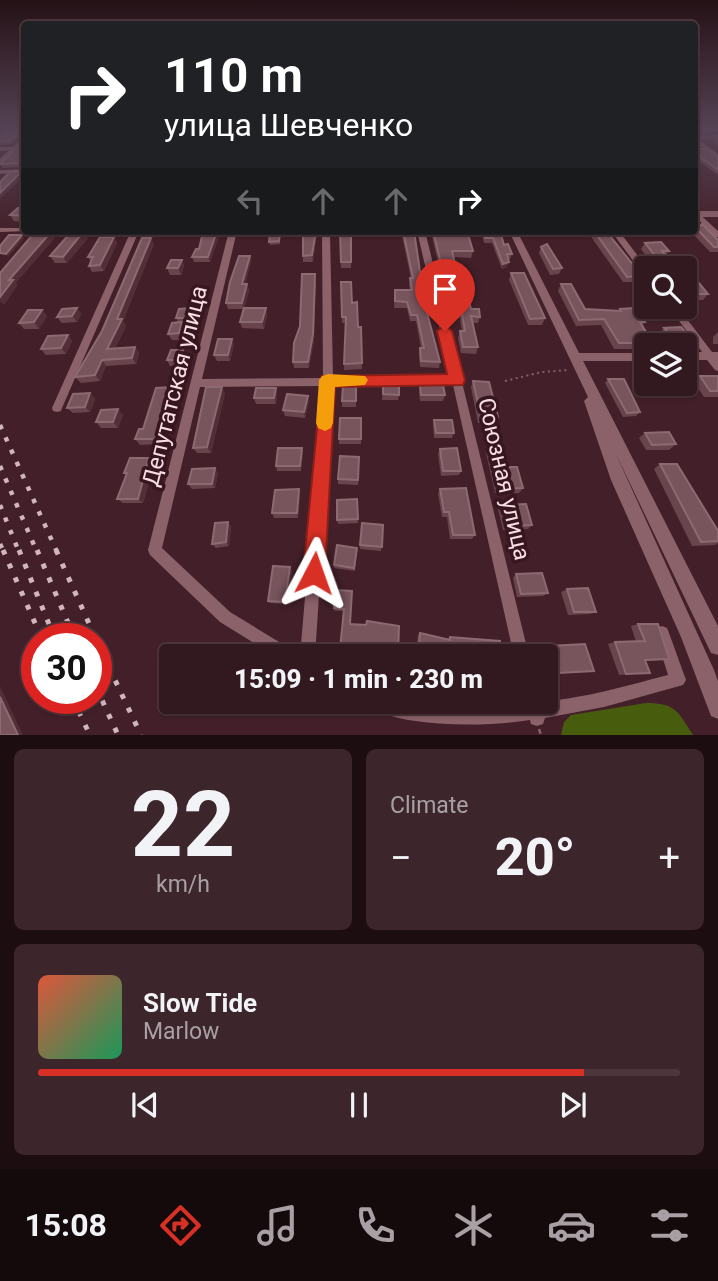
<!DOCTYPE html>
<html lang="en">
<head>
<meta charset="utf-8">
<style>
  :root { --surface:#32181f; --page:#3d252c; --text:#f1f3f6; --muted:#a8a0a4; --line:#4d373d; --accent:#d93025 }
  body { margin:0; font-family:Roboto,sans-serif; background:var(--page); color:var(--text); height:100vh; display:flex; flex-direction:column; font-size:26px; white-space:nowrap }
  * { box-sizing:border-box; margin:0 }
  p { font-size:23px; color:var(--muted) }
  .icon { flex:none; width:38px; height:38px; fill:none; stroke:currentColor; stroke-width:2; stroke-linecap:round; stroke-linejoin:round }
  .map { position:relative; height:735px; overflow:hidden }
  .drawer { display:flex; flex-direction:column; gap:14px; padding:14px; background:#1c0d11; flex:1 }
  .drawer>* { flex:none }
  .banner { position:absolute; left:21px; top:21px; width:677px; height:214px; border-radius:7px; box-shadow:0 2px 5px #0004,0 0 0 2px var(--line); background:#202124; color:#fff; overflow:hidden }
  .buttons { position:absolute; left:634px; top:256px; display:grid; gap:14px }
  .buttons a { display:grid; place-items:center; width:63px; height:63px; border-radius:7px; background:var(--surface); box-shadow:0 2px 5px #0004,0 0 0 2px var(--line); font-size:35px }
  .speed { position:absolute; left:21px; top:623px; display:flex; gap:14px; font-size:35px; font-weight:700; text-align:center }
  .speed>* { display:grid; place-content:center; width:91px; height:91px; border-radius:50%; background:var(--surface); box-shadow:0 2px 5px #0004,0 0 0 2px var(--line); line-height:1 }
  .speed .limit { border:10px solid #d22; background:#fff; color:#111 }
  .pin { position:absolute; display:grid; place-items:center; width:60px; height:60px; color:#fff; margin:-72px -30px; border-radius:50% 50% 50% 0; rotate:-45deg; box-shadow:0 0 7px #0007 }
  .pin .icon { rotate:45deg }
  .me { position:absolute; width:77px; margin:-38px; rotate:4deg; stroke-linejoin:round; filter:drop-shadow(0 0 5px #0008) }
  .turn { display:flex; align-items:center; gap:24px; height:147px; padding:0 28px; font-size:32px }
  .turn .icon { width:91px; height:91px; stroke-width:2.5 }
  .turn b { display:block; font-size:49px; line-height:60px }
  .lanes { display:flex; align-items:center; height:66px; padding:0 28px; background:#0003; justify-content:center; gap:35px; direction:ltr }
  .lanes .off { opacity:.35 }
  .big { font-size:52px; font-weight:800; line-height:1.1 }
  .drawer .card { flex:1; display:flex; flex-direction:column; justify-content:center; gap:10px; min-width:0; padding:0 24px; border-radius:10px; background:var(--page) }
  .drawer .dial { align-items:center; gap:0 }
  .dial b { font-size:91px; line-height:1 }
  .song { display:flex; align-items:center; gap:21px }
  .cover { width:84px; height:84px; border-radius:10px; background:linear-gradient(135deg,hsl(10 70% 55%),hsl(150 70% 35%)) }
  .played { height:7px; border-radius:4px; background:linear-gradient(90deg,var(--accent) 85%,var(--line) 85%) }
  .keys { display:flex; justify-content:space-around; direction:ltr }
  .heat { display:flex; justify-content:space-between; align-items:center; font-size:38px; direction:ltr }
  .drawer .tiles { flex:1; display:grid; gap:14px; grid-template-columns:1fr 1fr }
  .card:last-child { grid-column:span 2 }
  .trip { position:absolute; left:159px; top:644px; width:399px; height:70px; border-radius:7px; background:var(--surface); box-shadow:0 2px 5px #0004,0 0 0 2px var(--line); font-weight:800; line-height:70px; text-align:center }
  .dock { display:flex; height:112px; justify-content:space-around; align-items:center; background:#140a0c; color:var(--muted) }
  .dock .icon { width:49px; height:49px }
  .dock .selected { color:var(--accent) }
  .dock b { font-size:32px; color:var(--text) }
  .map>svg:first-child { display:block }
  .forest { fill:#485c0e }
  .lines { fill:none; stroke-linecap:round; stroke-linejoin:round }
  .path-far1 { stroke:#816169; stroke-width:2; stroke-dasharray:2 3.5; stroke-linecap:butt }
  .path { stroke:#816169; stroke-width:2.5; stroke-dasharray:5 8; stroke-linecap:butt }
  .service { stroke:#8b616a; stroke-width:3.5 }
  .minor { fill:#8b616a; fill-rule:evenodd }
  .tertiary { fill:#8b616a; fill-rule:evenodd }
  .rail-far1 { stroke:#d1b6bc; stroke-width:4.5; stroke-dasharray:4.5 9; stroke-linecap:butt }
  .rail { stroke:#d1b6bc; stroke-width:5; stroke-dasharray:5 10; stroke-linecap:butt }
  .wall { fill:#69444d }
  .shaded-wall { fill:#532e38 }
  .building { fill:#78545d; stroke:#8c6a72; stroke-width:2 }
  .route { fill:#d93025; stroke:#8d1f18; stroke-width:2 }
  .slow { fill:#f59e0b }
  .labels { text-anchor:middle; dominant-baseline:central; stroke-width:7; stroke-linejoin:round; paint-order:stroke }
  .street-label { font-size:23px; fill:#f7dee3; stroke:#381620 }
</style>
</head>
<body>
<div class="map">
<svg width="718" height="735" viewBox="0 0 718 735">
  <rect width="100%" height="100%" fill="#432029"/>
  <path class="forest" d="M646,703c29,0 32,8 47,32h-132l3,-13 7,-7z"/>
  <g class="lines">
    <path class="path-far1" d="M505,381l37,-9 27,-2"/>
    <path class="path" d="M539,729l2,6"/>
    <path class="service" d="M0,172l24,-1"/>
    <path class="minor" d="M718,134v4l-19,2 19,14v5l-23,-17 1,-4z
      M24,137v4l-5,6 5,-1v4h-8l-16,14v-5l9,-9 -9,1v-4h13z
      M695,210l23,21v6h-3l-20,-21z
      M0,228h24v3h3l-27,1z
      M131,231h8l-77,177 -1,3 -4,1 -4,-1 -1,-3z
      M229,231h8l-35,148 121,-1 -1,-147h8l3,147 118,-1 -34,-146h8l104,425h-15l-61,-271 -120,1 -18,270h-15l23,-270 -123,1 -38,161 68,64 64,39 2,5h-21l-55,-34 -70,-67 -2,-5z
      M611,231h8l28,37 -1,6h-3z
      M668,306h9l35,46h6v19l-3,-1 -8,-10h-23v-8h18z
      M575,353h71v8h-71l-5,-4z
      M662,626l5,2 2,5 17,47 -3,5 -79,22 -59,11 -2,6 -6,2 -6,-2 -1,-4c-40,6 -82,6 -122,0 -12,-2 -25,-7 -37,-10l-6,-2 -2,-6h37l44,6h40l42,-4 -1,-2c47,0 97,-15 143,-27l-13,-42 2,-5z"/>
    <path class="tertiary" d="M695,211h23v6h-23z
      M509,231h8l201,395v29l-7,-2 -96,-201 99,218 4,11v38l-7,-3 -30,-79 -70,-157 -27,-79 4,-4z"/>
    <path class="rail-far1" d="M0,425l57,127
      M0,466l37,86
      M0,505l19,47
      M0,544l4,8"/>
    <path class="rail" d="M3,550l39,89
      M19,550l36,89
      M37,550l38,89
      M56,550l40,89
      M96,640l45,95
      M96,687l22,48
      M72,698l18,37"/>
  </g>
  <path class="wall" d="M24,129v38l-22,1 -2,-5 24,-15v-14l-12,10 -12,1v-8z
    M695,129l16,1 -2,3h-14z
    M718,136v10l-6,-5 2,-3z
    M695,149l23,8v18l-23,-17z
    M24,208v14l-10,-1 -4,-6z
    M697,229l21,11v12h-8l-17,-18z
    M217,231l2,5 -9,26h-16l-2,-5z
    M303,231h13l-3,31h-10z
    M340,231h11v37h-10z
    M401,231h13l11,74 15,57 -1,6 -19,-1 -1,-13 1,-6h1l-5,-27h-6l-3,-13h-13l1,-18h15l-1,-5 1,-7h1z
    M431,231h36l6,20 -2,7 -17,-1 3,15 14,37 9,8 -2,6h-6l6,24 -2,7 -15,-1 -3,-15 2,-7h2l-4,-23h-8l1,-9 -8,-28h-3z
    M481,231h19l4,14 8,9 -2,5h-2l-1,8 -5,2 -10,-26h-8z
    M587,231h19l36,45 -4,6h-15z
    M280,236v8l-10,1 -1,-3z
    M114,237l3,6 -13,28 -12,1 -3,-6 2,-4 -3,-5z
    M88,238l-21,25h-12l-5,-7z
    M645,243l24,8 -3,4 10,13h-21l-14,-19z
    M154,244l-31,77 3,5 -11,23 20,-2 4,6 -3,11 -30,2 -6,15 -19,2 -6,-6z
    M541,247l21,21 -3,6 -9,1 -11,-22z
    M250,256l1,6 -6,22h2l2,7 -5,17h22l1,7 -3,14 -22,-1 -2,-6 3,-13h-15l-2,-6z
    M182,260l2,6 -3,9h-11l-3,-7z
    M511,273l34,45 -3,7h-14l-19,-45z
    M316,280l-2,60 -5,28h-15l-1,-6z
    M341,282l11,21 6,24h3l1,42 -18,1 1,-47h-3z
    M685,283l23,11 -5,6h-15l-4,-5z
    M561,284l24,25 33,2 2,-2 25,13 -3,4 9,14 -5,6h-11l-2,3h-19l-13,-24 -25,1 -18,-35z
    M646,294v12h15l-2,2 -12,1 -6,-8z
    M77,308l4,6 -4,8 -15,1 -5,-6z
    M42,310l5,6 -8,13h-15l-5,-6z
    M193,315l-3,9h-7l2,4 -3,12h-10l-4,-6 10,-12 -2,-4z
    M664,328l26,10 -6,7h-17l-8,-11z
    M718,332v12h-5v-7z
    M68,335l4,6 -6,13 -20,1 -5,-6z
    M232,339l2,6 -4,16h-13l-3,-6z
    M186,356l-3,10h-13l-3,-6z
    M700,376h18v21h-14l-10,-15z
    M608,379l32,33 -4,4 -13,1 -18,-34z
    M646,379v4h25l5,7 -6,6h-19l-9,-13z
    M473,381l25,36 -3,6h-17l-7,-36z
    M383,384l16,11 -1,5h-16z
    M420,384l25,11 -2,6h-23l-1,-11z
    M356,385v22h-14v-6z
    M171,387l4,6 -16,51 -19,1 -5,-6z
    M90,393l5,6 -5,13 -17,1 -6,-5z
    M225,393l-14,60h-14l-4,-5z
    M277,393l-1,11h-20l-2,-6z
    M309,401l-4,17 -20,-2 -2,-6z
    M118,409l5,6 -5,13h-17l-5,-6z
    M361,418v26h-22v-5z
    M434,420l20,13 -2,5h-18l-1,-13z
    M645,433l31,11 -7,6h-23l-7,-12z
    M302,448l1,5 -2,18h-24l-1,-5z
    M488,448l35,40 -4,5h-24l-9,-40z
    M440,449l21,22 -2,4 -18,1 -3,-22z
    M359,457l-1,28 -20,-1v-5z
    M149,458l5,6 -11,39h-20l-6,-4 9,-24 -2,-2z
    M660,464l58,67v12l-3,2 -23,1 -38,-77z
    M218,473l-3,15 -23,1 -4,-5z
    M299,489l1,5 -2,24h-24l-2,-5z
    M440,489l35,46 -3,4h-22l-3,-22h-5l-4,-23z
    M357,499l1,24 -20,1 -1,-4z
    M501,505l31,20 -4,4 -25,1 -5,-21z
    M362,523l21,2 -2,26 -21,-2z
    M231,526l-2,20 -13,2 -4,-4z
    M357,551l-2,20 -21,-3v-3z
    M292,571l-5,33 -17,-1 -2,-2z
    M516,574l32,19 -5,3 -26,1 -4,-19z
    M567,589l29,23 -6,2 -22,1 -7,-23z
    M335,590l16,34 13,28 -23,-1 2,-40h-9z
    M638,624l31,35 -24,2 5,12 -31,2 -11,-31 7,-2h21l-5,-16z
    M420,633l27,6 3,-2 51,19h-85l2,-21z
    M550,646l37,26 -35,2 -7,-27z"/>
  <path class="shaded-wall" d="M22,131l2,3 -12,10 -2,-3z
    M19,174l3,4 -22,21v-6z
    M84,231l4,7 -21,25 -4,-6z
    M217,231l2,5 -9,26 -2,-5z
    M316,231l1,3 -4,28 -1,-7z
    M51,232l4,6 -39,45 2,2 -14,20 -4,-4v-4l9,-17z
    M22,235l2,3 -16,19 -2,-3z
    M114,237l3,6 -13,28 -4,-6z
    M151,238l3,6 -31,77 3,5 -14,29 -5,-6 10,-30z
    M250,256l1,6 -7,29 -2,-7z
    M182,260l2,6 -3,9 -3,-7z
    M509,262l-2,5 -5,2 1,-5z
    M315,274l-1,66 -5,28 -1,-6z
    M247,284l2,7 -5,18 -2,-6z
    M77,308l4,6 -4,8 -5,-6z
    M190,308l3,7 -3,9 -2,-6z
    M266,308l1,7 -3,14 -2,-7z
    M42,310l5,6 -8,13 -5,-7z
    M182,322l3,6 -3,12 -3,-7z
    M68,335l4,6 -6,13 -5,-6z
    M232,339l2,6 -4,16 -2,-6z
    M135,347l4,6 -3,11 -4,-6z
    M183,350l3,6 -3,10 -3,-6z
    M102,360l4,6 -6,15 -5,-6z
    M171,387l4,6 -16,51 -4,-5z
    M222,387l3,6 -14,60 -4,-6z
    M276,388l1,5 -1,11 -2,-6z
    M90,393l5,6 -5,13 -5,-5z
    M308,396l1,5 -4,17 -1,-6z
    M118,409l5,6 -5,13 -5,-6z
    M302,448l1,5 -2,18 -1,-5z
    M149,458l5,6 -11,39 -5,-4z
    M215,468l3,5 -3,15 -3,-4z
    M299,489l1,5 -2,24 -1,-5z
    M228,522l3,4 -2,20 -3,-4z
    M290,567l2,4 -5,33 -2,-2z
    M0,686l23,49h-5l-18,-38z"/>
  <path class="building" d="M10,129h14v4l-2,-2 -12,10h-10v-4z
    M695,129h15l1,1h-16z
    M24,134v32l-2,-3 -22,1 15,-15 9,-1z
    M695,149h11l12,8v13l-23,-17z
    M24,169v5h-5l-19,19v-11l10,-10 12,-1z
    M18,208h6v8l-14,-1z
    M702,224l16,16v7h-4l-17,-18z
    M72,231h12l-21,26 -13,-1z
    M217,231l-9,26h-16l4,-8h3l4,-17z
    M303,231h13l-4,24 -9,1z
    M340,231h11v31h-10z
    M403,231h11l11,74 15,57 -19,-1 -1,-13h4l-7,-33h-6l-4,-13 -12,-1v-11h17l-2,-12h3z
    M433,231h34l6,20h-21l5,21 5,-1 9,38h8l1,8 -9,-1 7,31h-15l-3,-16h5l-5,-29h-8v-10l-7,-28h-4z
    M483,231h17l4,14 4,-1 4,10h-5l2,8 -6,2 -10,-26h-8z
    M594,231h12l36,45 -15,1z
    M35,232h16l-42,48h4l-13,17v-24z
    M280,233l-1,8 -10,1 1,-8z
    M9,235h13l-16,19 -6,-1v-7z
    M100,237h14l-14,28 -11,1 4,-9h-5z
    M142,238h9l-34,81h5l-15,30 28,-2 -3,11 -30,2 -7,15 -20,2 27,-46z
    M661,242l8,9h-7l14,17h-11l-20,-25z
    M547,244l15,24 -9,1 -12,-22z
    M239,256h11l-8,28h5l-5,19h-16l4,-21z
    M171,260h11l-4,8h-11z
    M511,273h13l21,45 -15,1z
    M302,274h13l-2,60 -5,28h-15l1,-19 6,-17z
    M341,282h10l1,21 5,-1 1,25h3l1,36 -18,1 2,-47h-4z
    M685,283h14l9,11h-14z
    M561,284h10l14,25 36,2 -1,-2 15,-1 10,14h-5l11,18h-15l1,3h-18l-15,-24 -25,1z
    M77,308l-5,8 -15,1 5,-8z
    M190,308l-2,10h-12l3,-9z
    M244,308h22l-4,14h-22z
    M28,310h14l-8,12 -15,1z
    M182,322l-3,11 -11,1 4,-11z
    M681,327l9,11 -17,1 -9,-11z
    M68,335l-7,13 -20,1 7,-13z
    M218,339h14l-4,16h-14z
    M171,350h12l-3,10h-13z
    M700,376h18v15h-8z
    M608,379h16l16,33 -13,1z
    M473,381l16,1 9,35h-17z
    M652,383h19l5,7 -20,1z
    M383,384h16v11l-16,-1z
    M420,384l23,1 2,10h-24z
    M343,385h13v16h-14z
    M171,387l-16,52h-20l4,-10h4l13,-41z
    M206,387h16l-15,60 -14,1z
    M256,388h20l-2,10h-20z
    M90,393l-5,14 -18,1 6,-14z
    M287,394l21,2 -4,16 -21,-2z
    M118,409l-5,13h-17l5,-12z
    M340,418h21v21h-22z
    M434,420h18l2,13h-18z
    M669,432l7,12 -24,1 -7,-12z
    M278,448h24l-2,18h-24z
    M457,448l4,23h-18l-3,-22z
    M488,448h12l5,19h12l6,21 -25,1z
    M340,456l19,1 -1,23 -20,-1z
    M130,458h19l-11,41h-21l10,-26h-3z
    M660,464h17l41,67v10l-17,1z
    M215,468l-3,16h-24l4,-15z
    M466,488l9,47h-22l-4,-23h-5l-4,-23z
    M299,489l-2,24h-25l3,-23z
    M357,499l1,20 -21,1v-20z
    M526,504l6,21 -25,1 -6,-21z
    M228,522l-2,20 -14,2 3,-21z
    M362,523l21,2 -1,22 -22,-2z
    M337,545l20,3 -3,20 -20,-3z
    M273,566l17,1 -5,35 -17,-1z
    M542,573l6,20 -27,1 -5,-20z
    M588,588l8,24h-22l-7,-23z
    M335,590l17,1 -2,33 16,1 1,-4 32,5 -1,30h-34v-5l-24,-2 4,-40 -10,-1z
    M638,624h20l11,35 -24,1 5,13 -24,1 -11,-32 30,-1z
    M420,633l30,7v-3l50,4 1,15h-83z
    M585,644l9,27 -37,2 -7,-27z
    M0,697l18,38h-18z"/>
  <linearGradient id="sky" x2="0" y2="1"><stop stop-color="#251217"/><stop offset="0.56" stop-color="#554254"/><stop offset="1" stop-color="#554254" stop-opacity="0"/></linearGradient>
  <rect width="718" height="232" fill="url(#sky)"/>
  <path class="route" d="M445,325l7,6 13,49 -2,5 -128,2 -10,186 -3,8 -8,4 -8,-4 -3,-8 19,-197 125,-2 -10,-43z"/>
  <path class="slow" d="M328,374l37,2 3,4 -3,5 -30,2 -2,36 -2,5 -6,3 -7,-3 -2,-5 3,-43 3,-4z"/>
  <g class="labels">
    <g class="street-label">
      <text transform="translate(175 386) rotate(-76)">Депутатская улица</text>
      <text transform="translate(504 479) rotate(77)">Союзная улица</text>
    </g>
  </g>
</svg>
<div class="buttons">
<a><svg class="icon" aria-label="search" viewBox="0 0 24 24"><circle cx="10" cy="10" r="6"/><path d="M15 15l6 6"/></svg></a>
<a><svg class="icon" aria-label="layers" viewBox="0 0 24 24"><path d="M12 4l9 5-9 5-9-5zM3 14l9 5 9-5"/></svg></a>
</div>
<div class="speed"><div class="limit">30</div></div>
<div class="pin" style="left:445px;top:331px;background:#d93025"><svg class="icon" aria-label="arrive" viewBox="0 0 24 24"><path d="M6 21V4h12l-3 4 3 4H6"/></svg></div>
<svg class="me" style="left:314px;top:573px" viewBox="-20 -20 40 40"><path d="M0-17L14 15 0 8-14 15z" fill="#d93025" stroke="#fff" stroke-width="4"/></svg>
<div class="trip">15:09 · 1 min · 230 m</div>
<div class="banner">
<div class="turn"><svg class="icon" aria-label="right" viewBox="0 0 24 24"><path d="M7 20v-9h11M14 6l5 5-5 5"/></svg><div><b>110 m</b>улица Шевченко</div></div>
<div class="lanes"><svg class="icon off" aria-label="left" viewBox="0 0 24 24"><path d="M17 20v-9H6M10 6l-5 5 5 5"/></svg><svg class="icon off" aria-label="ahead" viewBox="0 0 24 24"><path d="M12 20V5M6 11l6-6 6 6"/></svg><svg class="icon off" aria-label="ahead" viewBox="0 0 24 24"><path d="M12 20V5M6 11l6-6 6 6"/></svg><svg class="icon" aria-label="right" viewBox="0 0 24 24"><path d="M7 20v-9h11M14 6l5 5-5 5"/></svg></div>
</div>
</div>
<section class="drawer">
<div class="tiles">
<div class="card dial"><b>22</b><p>km/h</p></div>
<div class="card"><p>Climate</p>
<div class="heat"><a>−</a><b class="big">20°</b><a>+</a></div>
</div>
<div class="card">
<div class="song"><i class="cover"></i><div><b>Slow Tide</b><p>Marlow</p></div></div>
<div class="played"></div>
<div class="keys"><svg class="icon" aria-label="previous" viewBox="0 0 24 24"><path d="M18 5L8 12l10 7zM5 5v14"/></svg><svg class="icon" aria-label="pause" viewBox="0 0 24 24"><path d="M8 5v14M16 5v14"/></svg><svg class="icon" aria-label="next" viewBox="0 0 24 24"><path d="M6 5l10 7-10 7zM19 5v14"/></svg></div>
</div>
</div>
</section>
<nav class="dock">
<b>15:08</b>
<svg class="icon selected" aria-label="directions" viewBox="0 0 24 24"><path d="M12 3l9 9-9 9-9-9zM9 14v-3h6M13 9l2 2-2 2"/></svg>
<svg class="icon" aria-label="music" viewBox="0 0 24 24"><path d="M9 18V5l10-2v13"/><circle cx="6" cy="18" r="3"/><circle cx="16" cy="16" r="3"/></svg>
<svg class="icon" aria-label="phone" viewBox="0 0 24 24"><path d="M5 4h4l2 5-3 2q2 4 5 5l2-3 5 2v4C11 20 4 13 5 4z"/></svg>
<svg class="icon" aria-label="climate" viewBox="0 0 24 24"><path d="M12 3v18M4 7l16 10M4 17L20 7"/></svg>
<svg class="icon" aria-label="car" viewBox="0 0 24 24"><path d="M5 17H2v-5l4-1 3-4h7l3 4 3 1v5h-3M9 17h6M6 11h13"/><circle cx="7" cy="17" r="2"/><circle cx="17" cy="17" r="2"/></svg>
<svg class="icon" aria-label="filters" viewBox="0 0 24 24"><path d="M4 7h16M4 17h16"/><circle cx="9" cy="7" r="2"/><circle cx="15" cy="17" r="2"/></svg>
</nav>
</body>
</html>
